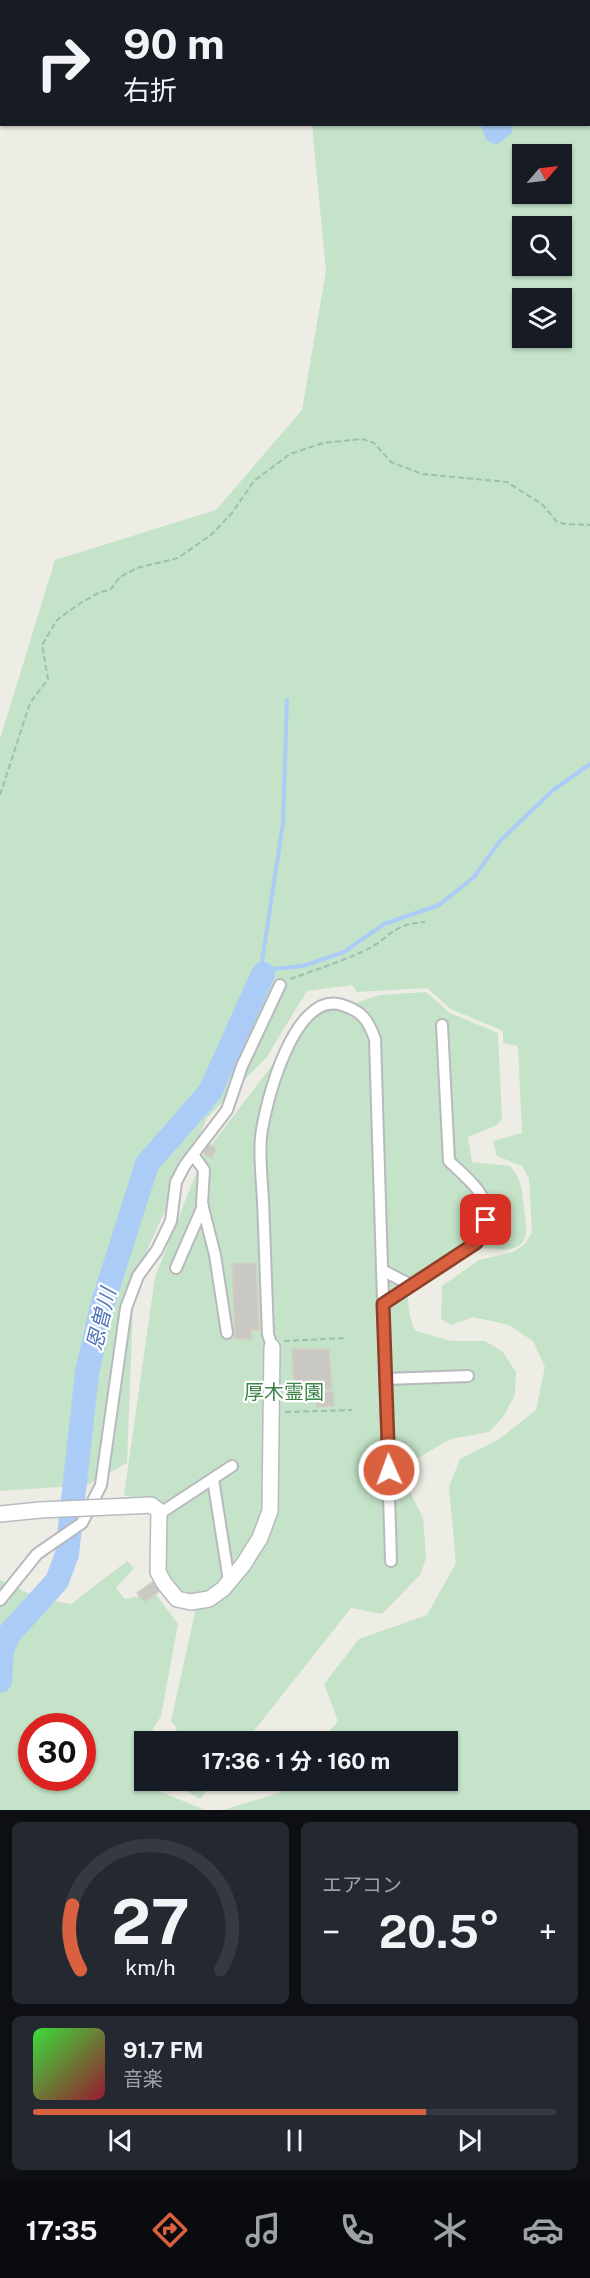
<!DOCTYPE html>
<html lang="ja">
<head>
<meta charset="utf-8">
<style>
  :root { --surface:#171b24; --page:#242831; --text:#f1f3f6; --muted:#9ea1a6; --line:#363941; --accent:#da613f }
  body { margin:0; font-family:"Public Sans","Noto Sans JP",sans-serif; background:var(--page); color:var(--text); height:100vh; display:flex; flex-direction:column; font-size:22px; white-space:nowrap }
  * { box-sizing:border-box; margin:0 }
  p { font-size:20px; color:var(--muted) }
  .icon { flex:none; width:33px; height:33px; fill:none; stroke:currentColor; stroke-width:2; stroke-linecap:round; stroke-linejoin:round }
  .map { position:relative; height:1810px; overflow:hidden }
  .side { display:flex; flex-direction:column; gap:12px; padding:12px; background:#0d0f14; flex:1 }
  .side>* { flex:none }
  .guide { position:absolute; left:0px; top:0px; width:591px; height:126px; box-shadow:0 2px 4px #0004; background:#171b24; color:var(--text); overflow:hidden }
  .needle { width:39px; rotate:62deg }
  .tools { position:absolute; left:512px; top:144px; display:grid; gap:12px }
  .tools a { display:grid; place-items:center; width:60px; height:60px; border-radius:0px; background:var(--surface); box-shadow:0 2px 4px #0004; font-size:30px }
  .speed { position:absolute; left:18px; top:1713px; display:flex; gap:12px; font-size:30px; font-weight:700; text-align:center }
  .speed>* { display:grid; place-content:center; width:78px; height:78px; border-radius:50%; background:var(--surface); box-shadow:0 2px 4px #0004; line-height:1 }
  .speed .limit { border:9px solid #d22; background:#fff; color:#111 }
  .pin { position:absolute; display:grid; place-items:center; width:51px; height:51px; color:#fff; margin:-26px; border-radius:12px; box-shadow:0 3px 9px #0006 }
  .me { position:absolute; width:66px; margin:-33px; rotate:358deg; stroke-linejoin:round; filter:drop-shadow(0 0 4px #0008) }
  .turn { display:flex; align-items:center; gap:21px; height:126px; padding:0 24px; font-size:27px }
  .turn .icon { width:78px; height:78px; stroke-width:2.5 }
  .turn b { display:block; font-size:42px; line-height:51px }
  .big { font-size:45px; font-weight:700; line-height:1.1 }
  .side .widget { flex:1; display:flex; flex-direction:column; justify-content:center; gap:9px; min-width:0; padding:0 21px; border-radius:9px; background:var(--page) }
  .side .dial { align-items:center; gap:0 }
  .dial svg { height:156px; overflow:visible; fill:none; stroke:var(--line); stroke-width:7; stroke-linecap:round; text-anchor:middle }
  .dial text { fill:var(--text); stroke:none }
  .song { display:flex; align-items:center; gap:18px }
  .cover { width:72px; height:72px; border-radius:9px; background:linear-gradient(135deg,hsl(120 70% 55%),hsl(350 70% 35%)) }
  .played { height:6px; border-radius:3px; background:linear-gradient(90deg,var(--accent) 75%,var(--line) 75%) }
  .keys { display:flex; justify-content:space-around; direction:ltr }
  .heat { display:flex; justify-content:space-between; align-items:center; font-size:33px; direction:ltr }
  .side .tiles { flex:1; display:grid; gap:12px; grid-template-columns:1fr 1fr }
  .widget:last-child { grid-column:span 2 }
  .trip { position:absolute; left:134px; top:1731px; width:324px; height:60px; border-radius:0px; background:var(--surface); box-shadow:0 2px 4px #0004; font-weight:700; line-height:60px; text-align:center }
  .tabs { display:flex; height:96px; justify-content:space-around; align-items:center; background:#090b0e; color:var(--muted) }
  .tabs .icon { width:42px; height:42px }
  .tabs .selected { color:var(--accent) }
  .tabs b { font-size:27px; color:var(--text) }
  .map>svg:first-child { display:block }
  .green { fill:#c4e3c8; fill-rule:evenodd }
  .water { fill:#acccf8 }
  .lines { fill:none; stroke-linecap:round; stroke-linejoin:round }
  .stream { stroke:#acccf8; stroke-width:4 }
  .river { stroke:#acccf8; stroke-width:24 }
  .building { fill:#cac8c2; stroke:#d2d0c4; stroke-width:1.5 }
  .street-casing { stroke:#b8b9be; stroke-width:14 }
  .secondary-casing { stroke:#b9bac0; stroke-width:18 }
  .path { stroke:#9cc1ac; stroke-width:2; stroke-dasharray:6 3; stroke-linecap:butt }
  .street { stroke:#fff; stroke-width:10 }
  .secondary { stroke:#fff; stroke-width:15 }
  .secondary-bridge-casing { stroke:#b9bac0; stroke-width:18; stroke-linecap:butt }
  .secondary-bridge { stroke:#fff; stroke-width:15 }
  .route-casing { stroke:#8e3f29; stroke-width:15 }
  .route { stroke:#da613f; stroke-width:10 }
  .labels { text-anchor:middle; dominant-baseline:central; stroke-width:4.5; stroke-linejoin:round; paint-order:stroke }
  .park-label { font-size:20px; fill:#3d834a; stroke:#fff }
  .water-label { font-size:21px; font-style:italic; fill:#5075b9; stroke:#fff }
</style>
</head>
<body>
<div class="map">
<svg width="590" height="1810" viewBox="0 0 590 1810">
  <rect width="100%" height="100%" fill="#eeede5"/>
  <path class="green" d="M297,0h293v1810h-367l56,-17 10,-12 158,-1v-38l-126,-1 17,-20 -14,-37 35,-45 68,-24 29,-52 -7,-76 11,-28 38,-19 38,-30 9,-43 -12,-26 -24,-16 -36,-8 -22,8 -10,-6 1,-33 37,-26 34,-8 12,-8 7,-12 -3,-54 -7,-12 -25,-10 -4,-15 29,-8 -4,-87 -15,-3v-12l-52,-22 -24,-21 -70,4 -5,-7 -45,6 -41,67 -59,60 -73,161 -7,184 -40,22 -87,6v-752l55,-179 161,-50 86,-100 24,-139 -14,-146 278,-1v-122zM522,154h39v40h-39zM522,226h39v40h-39zM522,298h39v40h-39z
    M426,992l24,21 48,20 4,86 -5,6 -29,12 4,25 38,4c12,13 12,25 14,42 1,11 6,28 -3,36 -16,13 -42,-2 -59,4 -9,4 -43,24 -48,30 -10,13 -6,40 2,53l35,10h34l17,10 14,21 -1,23 -12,22 -14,15 -38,7 -42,24 1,29 13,26 3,40 -6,17 -38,39 -31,-6 -105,133h-78l9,-13 -6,-7 27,-122 -20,-5 -16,-17 -8,-73 -30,-9 31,-218 48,-121 111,-146 25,-1 40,-14z
    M127,1561l7,7 -18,20 9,11 30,-6 23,31 -17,92 -27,44 10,25 61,25h-205v-230l41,19 30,5zM32,1726h50v52h-50z
    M158,1781l57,-1v1l-15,18 -21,-12 -4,5z"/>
  <path class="water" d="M481,125h31v8l-16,12 -10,-5z"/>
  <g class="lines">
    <path class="stream" d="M287,700l-4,123 -22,145 2,6 9,-5 31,-3 41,-14 40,-28 55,-19 35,-28 26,-36 52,-50 38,-27"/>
    <path class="river" d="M0,1681l2,-32 8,-16 47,-52 10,-27 20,-181 15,-67 45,-142 63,-72 53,-118"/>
  </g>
  <path class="building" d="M207,1144l9,4 -4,10 -8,-4z
    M256,1263l3,67h-8l1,9h-17l-3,-75z
    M292,1349h37l3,40 -38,2z
    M316,1392h17l1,14 -17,1z
    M154,1581l7,9 -17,12 -7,-9z"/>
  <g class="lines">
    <defs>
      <path id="street" d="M194,1156l10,14 -2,34 13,51 12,78
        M176,1268l27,-62
        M382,1270l29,15
        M383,1304l93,-61c28,-37 -2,-58 -27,-82l-7,-136
        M272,1347l-4,-13c-2,-45 -3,-89 -5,-133 -1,-21 -4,-44 -2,-64 4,-34 33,-147 81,-132 20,6 26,15 33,34l16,522
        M386,1379l82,-3
        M213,1479l16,102
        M159,1514l73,-48
        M0,1600l37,-46 45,-31 19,-38 25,-177 12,-32 19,-26 14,-29 5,-39 9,-17 42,-55 15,-44 38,-81"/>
      <path id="secondary" d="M132,1506l19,-1 8,6 -1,61 6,11 13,16 14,3 18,-3 14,-10 20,-24 17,-27 10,-27 2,-164
        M0,1514l40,-4"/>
    </defs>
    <use href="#street" class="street-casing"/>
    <use href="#secondary" class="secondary-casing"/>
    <path class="path" d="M0,795l30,-92 18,-24 -6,-34 15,-25 22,-16 21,-12 10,-2 10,-13 17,-9 41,-10 33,-23 21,-22 22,-32 36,-27 33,-11 39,-4 12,4 17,19 31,12 85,8 36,23 13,16 9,3 25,1
      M290,979c25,-9 50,-17 74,-28 27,-13 27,-27 61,-29
      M284,1341l63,-3
      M285,1412l67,-2"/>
    <use href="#street" class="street"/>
    <use href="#secondary" class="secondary"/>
    <defs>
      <path id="secondary-bridge" d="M40,1510l92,-4"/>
    </defs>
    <use href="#secondary-bridge" class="secondary-bridge-casing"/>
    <use href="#secondary-bridge" class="secondary-bridge"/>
  </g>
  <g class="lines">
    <defs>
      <path id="route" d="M389,1470l-6,-166 93,-61 8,-10 2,-13"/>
    </defs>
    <use href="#route" class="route-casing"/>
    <use href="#route" class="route"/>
  </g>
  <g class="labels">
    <g class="park-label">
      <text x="284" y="1392">厚木霊園</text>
    </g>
    <g class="water-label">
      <text transform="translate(101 1319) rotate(-76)">恩曽川</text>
    </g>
  </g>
</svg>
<div class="tools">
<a><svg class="needle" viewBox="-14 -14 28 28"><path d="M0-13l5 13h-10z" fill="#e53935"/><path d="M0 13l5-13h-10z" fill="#9ea1a6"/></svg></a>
<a><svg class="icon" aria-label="search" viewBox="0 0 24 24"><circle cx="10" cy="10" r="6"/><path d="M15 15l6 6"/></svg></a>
<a><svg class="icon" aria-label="layers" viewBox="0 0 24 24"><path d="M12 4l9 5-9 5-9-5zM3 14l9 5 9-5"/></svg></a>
</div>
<div class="speed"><div class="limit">30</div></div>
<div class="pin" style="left:486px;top:1220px;background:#d93025"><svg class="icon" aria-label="arrive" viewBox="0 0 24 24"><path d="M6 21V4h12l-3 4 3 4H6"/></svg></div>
<svg class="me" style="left:389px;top:1470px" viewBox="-20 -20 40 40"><circle r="17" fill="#da613f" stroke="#fff" stroke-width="3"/><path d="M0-11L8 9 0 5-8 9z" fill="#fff"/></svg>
<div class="trip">17:36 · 1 分 · 160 m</div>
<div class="guide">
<div class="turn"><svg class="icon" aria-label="right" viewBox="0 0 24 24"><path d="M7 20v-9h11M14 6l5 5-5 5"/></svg><div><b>90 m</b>右折</div></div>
</div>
</div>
<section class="side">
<div class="tiles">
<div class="widget dial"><svg viewBox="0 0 100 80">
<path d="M14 69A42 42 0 1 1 86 69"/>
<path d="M14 69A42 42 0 0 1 10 36" stroke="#da613f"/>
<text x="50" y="56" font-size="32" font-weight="700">27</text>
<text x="50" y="72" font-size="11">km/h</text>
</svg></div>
<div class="widget"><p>エアコン</p>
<div class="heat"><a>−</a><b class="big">20.5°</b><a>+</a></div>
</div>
<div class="widget">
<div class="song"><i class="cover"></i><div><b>91.7 FM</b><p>音楽</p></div></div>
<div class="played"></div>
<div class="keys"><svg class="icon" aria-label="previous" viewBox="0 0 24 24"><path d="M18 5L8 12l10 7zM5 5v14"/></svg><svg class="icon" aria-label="pause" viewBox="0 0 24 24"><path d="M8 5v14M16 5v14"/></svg><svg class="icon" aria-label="next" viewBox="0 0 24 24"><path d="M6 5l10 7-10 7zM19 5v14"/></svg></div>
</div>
</div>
</section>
<nav class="tabs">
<b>17:35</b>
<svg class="icon selected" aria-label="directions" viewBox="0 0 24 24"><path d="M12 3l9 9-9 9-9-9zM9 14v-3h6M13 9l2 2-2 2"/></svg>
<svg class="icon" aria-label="music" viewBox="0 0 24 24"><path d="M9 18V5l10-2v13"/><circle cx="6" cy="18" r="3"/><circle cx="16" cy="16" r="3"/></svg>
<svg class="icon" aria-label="phone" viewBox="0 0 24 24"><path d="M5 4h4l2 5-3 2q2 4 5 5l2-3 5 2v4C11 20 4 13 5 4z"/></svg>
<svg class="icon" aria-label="climate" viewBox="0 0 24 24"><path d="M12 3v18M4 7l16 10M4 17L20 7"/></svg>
<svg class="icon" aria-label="car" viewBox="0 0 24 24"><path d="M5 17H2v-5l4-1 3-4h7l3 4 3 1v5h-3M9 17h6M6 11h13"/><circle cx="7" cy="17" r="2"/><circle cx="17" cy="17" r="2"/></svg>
</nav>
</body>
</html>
